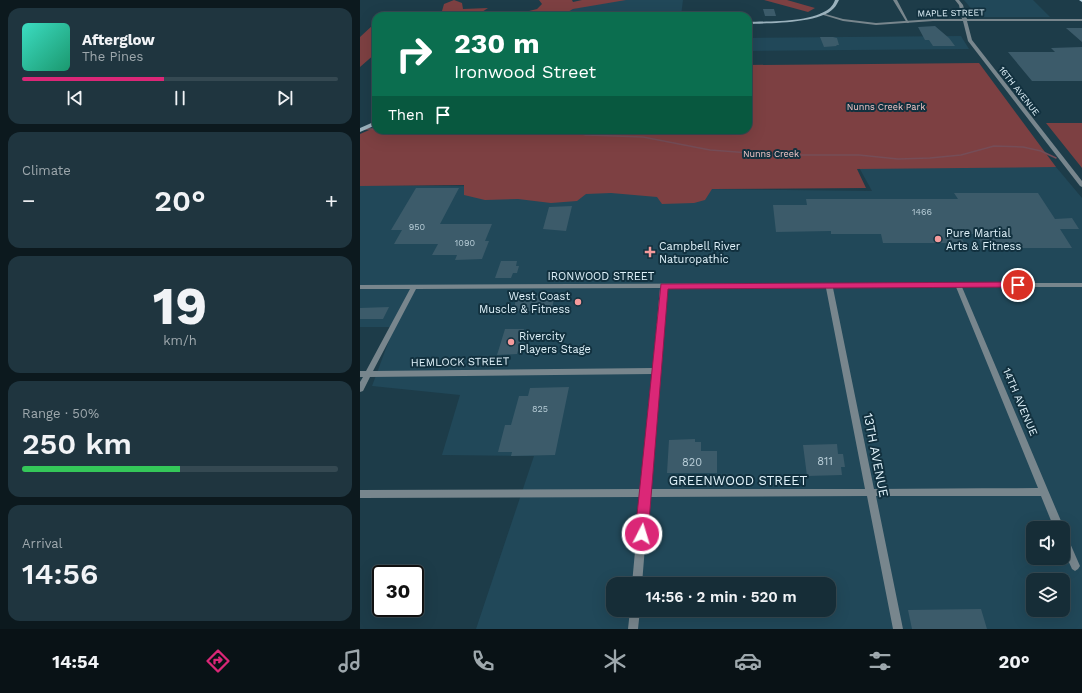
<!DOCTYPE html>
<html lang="en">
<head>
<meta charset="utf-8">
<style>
  :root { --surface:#162d37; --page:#1f353f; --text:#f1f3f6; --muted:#9ea8ad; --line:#354952; --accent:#db2777 }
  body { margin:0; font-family:"Work Sans",sans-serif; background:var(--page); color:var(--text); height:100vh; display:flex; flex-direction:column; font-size:15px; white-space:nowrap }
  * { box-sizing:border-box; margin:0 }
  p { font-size:13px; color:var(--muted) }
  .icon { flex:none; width:22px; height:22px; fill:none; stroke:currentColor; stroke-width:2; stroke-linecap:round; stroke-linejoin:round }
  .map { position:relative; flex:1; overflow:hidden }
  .details { display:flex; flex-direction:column; gap:8px; padding:8px; background:#0c191e; width:360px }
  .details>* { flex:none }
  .hud { position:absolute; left:12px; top:12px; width:380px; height:122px; border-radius:12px; box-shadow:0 4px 16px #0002,0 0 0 1px var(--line); background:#0b6e4f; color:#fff; overflow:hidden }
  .controls { position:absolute; left:666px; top:521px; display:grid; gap:8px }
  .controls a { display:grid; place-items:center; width:44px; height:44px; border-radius:8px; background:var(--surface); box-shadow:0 4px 16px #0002,0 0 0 1px var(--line); font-size:20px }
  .speed { position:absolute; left:12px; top:565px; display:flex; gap:8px; font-size:20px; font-weight:700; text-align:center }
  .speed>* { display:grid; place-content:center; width:52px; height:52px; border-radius:50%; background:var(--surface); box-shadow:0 4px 16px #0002,0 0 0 1px var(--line); line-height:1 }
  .speed .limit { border:2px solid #111; border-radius:6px; background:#fff; color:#111 }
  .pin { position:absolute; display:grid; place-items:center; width:34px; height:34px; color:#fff; margin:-17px; border:2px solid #fff; border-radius:50%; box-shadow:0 1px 4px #0007 }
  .me { position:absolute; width:44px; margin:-22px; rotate:5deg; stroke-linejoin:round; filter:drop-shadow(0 0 3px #0008) }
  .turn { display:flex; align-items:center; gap:14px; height:84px; padding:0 16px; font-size:18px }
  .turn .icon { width:52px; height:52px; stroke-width:2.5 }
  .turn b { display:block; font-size:28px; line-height:34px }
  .then { display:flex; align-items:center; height:38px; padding:0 16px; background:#0003; gap:8px; font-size:15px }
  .big { font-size:30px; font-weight:600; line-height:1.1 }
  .details .tile { flex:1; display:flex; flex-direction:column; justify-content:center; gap:6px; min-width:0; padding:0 14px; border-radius:12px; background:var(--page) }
  .details .dial { align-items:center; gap:0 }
  .dial b { font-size:52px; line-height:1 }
  .song { display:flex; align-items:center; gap:12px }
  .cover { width:48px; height:48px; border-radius:6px; background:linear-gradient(135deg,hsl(170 70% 55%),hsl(160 70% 35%)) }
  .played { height:4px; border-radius:2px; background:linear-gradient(90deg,var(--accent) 45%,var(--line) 45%) }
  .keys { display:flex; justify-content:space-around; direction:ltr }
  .heat { display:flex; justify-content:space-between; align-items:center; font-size:22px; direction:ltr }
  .charge { height:6px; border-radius:3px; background:linear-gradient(90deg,#34c759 50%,var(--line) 0) }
  .trip { position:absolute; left:246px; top:577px; width:230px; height:40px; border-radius:12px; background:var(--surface); box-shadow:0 4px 16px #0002,0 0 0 1px var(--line); font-weight:600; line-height:40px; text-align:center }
  .tab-bar { display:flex; height:64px; justify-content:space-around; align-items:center; background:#091216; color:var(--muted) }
  .tab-bar .icon { width:28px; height:28px }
  .tab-bar .active { color:var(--accent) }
  .tab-bar b { font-size:18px; color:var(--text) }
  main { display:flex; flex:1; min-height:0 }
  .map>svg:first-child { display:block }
  .built { fill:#214859; fill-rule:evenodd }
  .green { fill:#7d4042 }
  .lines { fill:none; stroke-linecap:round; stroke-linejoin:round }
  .stream { stroke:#754d57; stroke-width:1.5 }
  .building { fill:#3c5b6a }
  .minor { fill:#78868d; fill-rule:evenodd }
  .tertiary { fill:#78868d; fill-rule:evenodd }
  .secondary { fill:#9bb2bd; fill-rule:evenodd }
  .primary { fill:#b7d4e2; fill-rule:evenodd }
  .route { fill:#db2777; stroke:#8e194d }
  .poi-dot { fill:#f59b9c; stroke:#12313f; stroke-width:1.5 }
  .labels { text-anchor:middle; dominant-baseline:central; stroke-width:4; stroke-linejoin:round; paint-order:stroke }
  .far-street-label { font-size:9px; fill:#e1f3fb; stroke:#12313f }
  .far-park-label { font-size:9px; fill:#f3c7c7; stroke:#12313f }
  .number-label { font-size:9px; fill:#b8cdd7 }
  .poi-label { font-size:11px; fill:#e1f3fb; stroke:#12313f; text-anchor:start }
  .street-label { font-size:11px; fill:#e1f3fb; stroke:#12313f }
  .near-number-label { font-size:11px; fill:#b8cdd7 }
  .near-street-label { font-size:13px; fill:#e1f3fb; stroke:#12313f }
</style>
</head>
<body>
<main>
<section class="details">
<div class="tile">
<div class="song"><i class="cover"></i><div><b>Afterglow</b><p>The Pines</p></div></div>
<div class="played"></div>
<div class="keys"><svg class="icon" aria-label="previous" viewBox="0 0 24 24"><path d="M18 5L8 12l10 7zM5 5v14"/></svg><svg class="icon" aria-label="pause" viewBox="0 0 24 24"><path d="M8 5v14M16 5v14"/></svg><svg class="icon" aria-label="next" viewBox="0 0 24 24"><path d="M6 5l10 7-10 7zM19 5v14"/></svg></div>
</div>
<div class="tile"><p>Climate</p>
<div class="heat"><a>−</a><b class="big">20°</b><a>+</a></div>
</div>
<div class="tile dial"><b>19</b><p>km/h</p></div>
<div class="tile"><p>Range · 50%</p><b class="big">250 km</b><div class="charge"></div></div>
<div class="tile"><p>Arrival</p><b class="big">14:56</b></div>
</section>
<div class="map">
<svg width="722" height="629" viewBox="0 0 722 629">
  <rect width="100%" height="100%" fill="#1d3c49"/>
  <path class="built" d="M246,0h77l-2,16h-133z
    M604,0h69l17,17h-72z
    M601,36l8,13 -221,2v-13z
    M496,162l200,5 26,31v431h-606l58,-173 -92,-1 18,-60 -88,-9 22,-59h-34v-142l512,6zM673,528h30v30h-30zM673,580h30v30h-30zM253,584h216v26h-216z"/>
  <path class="green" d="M94,0l8,3 1,6 25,-1 -12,8h-53l19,-5 2,-7z
    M179,0h33l1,2 9,-2h44l-53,9c-18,11 -43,7 -64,7l28,-7 5,-5z
    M404,0h23l28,8 -7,4z
    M16,24v29l-16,14v-30l13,-12z
    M619,63l77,104 -199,2 9,19 -154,1 -7,11 -11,3 -32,1 -5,-7 -46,-4 -25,1 -9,7 -26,2 -33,-4 -33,1 -21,-5v-10l-104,1v-52l16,-7v3h372v-65z
    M686,123h36v45z"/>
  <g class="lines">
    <path class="stream" d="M0,129h16
      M204,130l22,5 57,2 67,13 66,5h83l39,4 32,-1 31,-3 33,-9 29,1 18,4 15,7"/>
  </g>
  <path class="building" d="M403,9h11l2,7h-11z
    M575,26l14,12 6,8h-22l-4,-6h-4l-7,-13z
    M706,28h16v14z
    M460,37h13l4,1 2,7h-3l1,1 -13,1z
    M722,47v34h-50l-24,-29h47l-4,-4z
    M56,188h43l-19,36h52l-7,17h4l-7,18 -27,1 2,-5h-25l6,-11h-44l8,-14h-11z
    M594,193h84l17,26 17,-1 7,11h-19l12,19h-89l-6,-14h-17l4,9h-81l-2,-9h-50v-3l-55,1 -3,-27h34l-1,-6h152z
    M212,206l-6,25 -23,-2 6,-22z
    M141,261h16l-1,5h3l-2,7h-4l-2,5h-16z
    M195,295l-4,17 -38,-1 4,-15z
    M29,307l-6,12h-23v-11z
    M145,329h19l-7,25 -20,1z
    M209,387l-14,68 -44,1 1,-4h-14l7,-27h6l8,-29h9l2,-8z
    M335,439v3h6v9h16v22h-50l2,-33z
    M477,444l1,10h5l2,13h-4l1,8 -35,1 -4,-31z
    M621,609l6,20h-75l-4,-19z"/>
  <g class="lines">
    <path class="minor" d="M533,0h4l12,23h-2z
      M469,283h253v4h-120l102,241 -1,2v-2h-9l-13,-32h-165l27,133h-10l-26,-133 -218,1 -7,87h-10l8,-87 -280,1v-8l281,-1 11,-115 -282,3 -7,14 -3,1v-10l3,-5h-3v-6h6l44,-82h-50v-4zM596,287l82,201 -164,1 -41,-201zM300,288l-7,80 -280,3 43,-82zM307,288h159l39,201h-215z
      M703,533l3,1 14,32 -2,3 -3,2 -3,-2 -9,-20z
      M270,610h10l-2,19h-10z"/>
    <path class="tertiary" d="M595,0h4l4,5 4,14h115v2h-115l5,19 110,141v6l-2,-1 -112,-145 -5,-20h-30l-57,4 -33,-4 -23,-7 2,-1 21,6 33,4 57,-4h29l-3,-14z"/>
    <path class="secondary" d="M475,0h4c-1,2 -3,6 -5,8 -14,16 -66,15 -86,16v-2c23,-1 64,1 82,-14 2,-2 4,-5 5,-8z
      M16,121v4l-16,7v-4z"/>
    <path class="primary" d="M719,0h3v2z"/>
  </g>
  <path class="route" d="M658,282l5,3 -1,2 -354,2 -20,245 -2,4 -4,1 -5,-1 -2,-4 26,-250z"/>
  <g class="poi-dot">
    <circle cx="578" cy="239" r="4"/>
    <path d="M288 246h4v4h4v4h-4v4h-4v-4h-4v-4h4z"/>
    <circle cx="218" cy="302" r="4"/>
    <circle cx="151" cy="342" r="4"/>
  </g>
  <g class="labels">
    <g class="far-street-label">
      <text transform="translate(591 13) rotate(-1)">MAPLE STREET</text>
      <text transform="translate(659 91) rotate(52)">16TH AVENUE</text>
    </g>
    <g class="far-park-label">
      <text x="526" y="107">Nunns Creek Park</text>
      <text x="411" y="154">Nunns Creek</text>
    </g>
    <g class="number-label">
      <text x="562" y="212">1466</text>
      <text x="57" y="227">950</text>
      <text x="105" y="243">1090</text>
      <text x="180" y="409">825</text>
    </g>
    <g class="poi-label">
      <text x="586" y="233">Pure Martial<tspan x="586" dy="13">Arts &amp; Fitness</tspan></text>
      <text x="299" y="246">Campbell River<tspan x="299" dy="13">Naturopathic</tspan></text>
      <text x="210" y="296" text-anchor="end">West Coast<tspan x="210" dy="13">Muscle &amp; Fitness</tspan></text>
      <text x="159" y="336">Rivercity<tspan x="159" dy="13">Players Stage</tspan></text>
    </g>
    <g class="street-label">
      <text x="241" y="276">IRONWOOD STREET</text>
      <text transform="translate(100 362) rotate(-1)">HEMLOCK STREET</text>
      <text transform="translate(660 402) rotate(67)">14TH AVENUE</text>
    </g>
    <g class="near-number-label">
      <text x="465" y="461">811</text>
      <text x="332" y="462">820</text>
    </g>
    <g class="near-street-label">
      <text transform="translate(516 455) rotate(79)">13TH AVENUE</text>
      <text x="378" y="480">GREENWOOD STREET</text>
    </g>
  </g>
</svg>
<div class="controls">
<a><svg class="icon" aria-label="sound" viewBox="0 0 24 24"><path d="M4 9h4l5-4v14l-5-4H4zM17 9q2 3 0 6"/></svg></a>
<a><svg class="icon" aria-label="layers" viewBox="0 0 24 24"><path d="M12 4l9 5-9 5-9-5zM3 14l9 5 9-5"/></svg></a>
</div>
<div class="speed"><div class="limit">30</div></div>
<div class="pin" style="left:658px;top:285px;background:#d93025"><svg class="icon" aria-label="arrive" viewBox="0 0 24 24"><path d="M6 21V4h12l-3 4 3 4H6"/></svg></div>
<svg class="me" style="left:282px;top:534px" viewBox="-20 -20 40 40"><circle r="17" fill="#db2777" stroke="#fff" stroke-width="3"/><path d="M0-11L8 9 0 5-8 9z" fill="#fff"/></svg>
<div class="trip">14:56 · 2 min · 520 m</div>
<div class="hud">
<div class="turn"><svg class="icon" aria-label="right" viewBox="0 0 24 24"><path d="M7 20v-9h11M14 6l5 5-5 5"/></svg><div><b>230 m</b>Ironwood Street</div></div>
<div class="then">Then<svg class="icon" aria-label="arrive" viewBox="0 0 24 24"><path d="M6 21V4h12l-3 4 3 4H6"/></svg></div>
</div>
</div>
</main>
<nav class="tab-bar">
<b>14:54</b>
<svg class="icon active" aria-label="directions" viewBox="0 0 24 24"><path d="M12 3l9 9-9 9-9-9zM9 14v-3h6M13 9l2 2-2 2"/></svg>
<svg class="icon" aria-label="music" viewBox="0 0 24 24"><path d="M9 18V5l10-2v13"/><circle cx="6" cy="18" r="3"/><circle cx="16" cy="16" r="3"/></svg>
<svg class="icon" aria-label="phone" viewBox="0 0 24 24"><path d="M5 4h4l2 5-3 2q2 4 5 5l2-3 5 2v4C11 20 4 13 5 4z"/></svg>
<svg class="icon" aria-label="climate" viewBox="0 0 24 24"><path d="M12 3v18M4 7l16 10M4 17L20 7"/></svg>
<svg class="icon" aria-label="car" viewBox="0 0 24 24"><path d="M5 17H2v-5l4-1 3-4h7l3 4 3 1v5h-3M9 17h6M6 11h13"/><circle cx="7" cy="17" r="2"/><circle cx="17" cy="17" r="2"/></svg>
<svg class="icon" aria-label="filters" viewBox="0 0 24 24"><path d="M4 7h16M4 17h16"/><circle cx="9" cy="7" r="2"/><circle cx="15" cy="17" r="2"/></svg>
<b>20°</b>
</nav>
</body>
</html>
